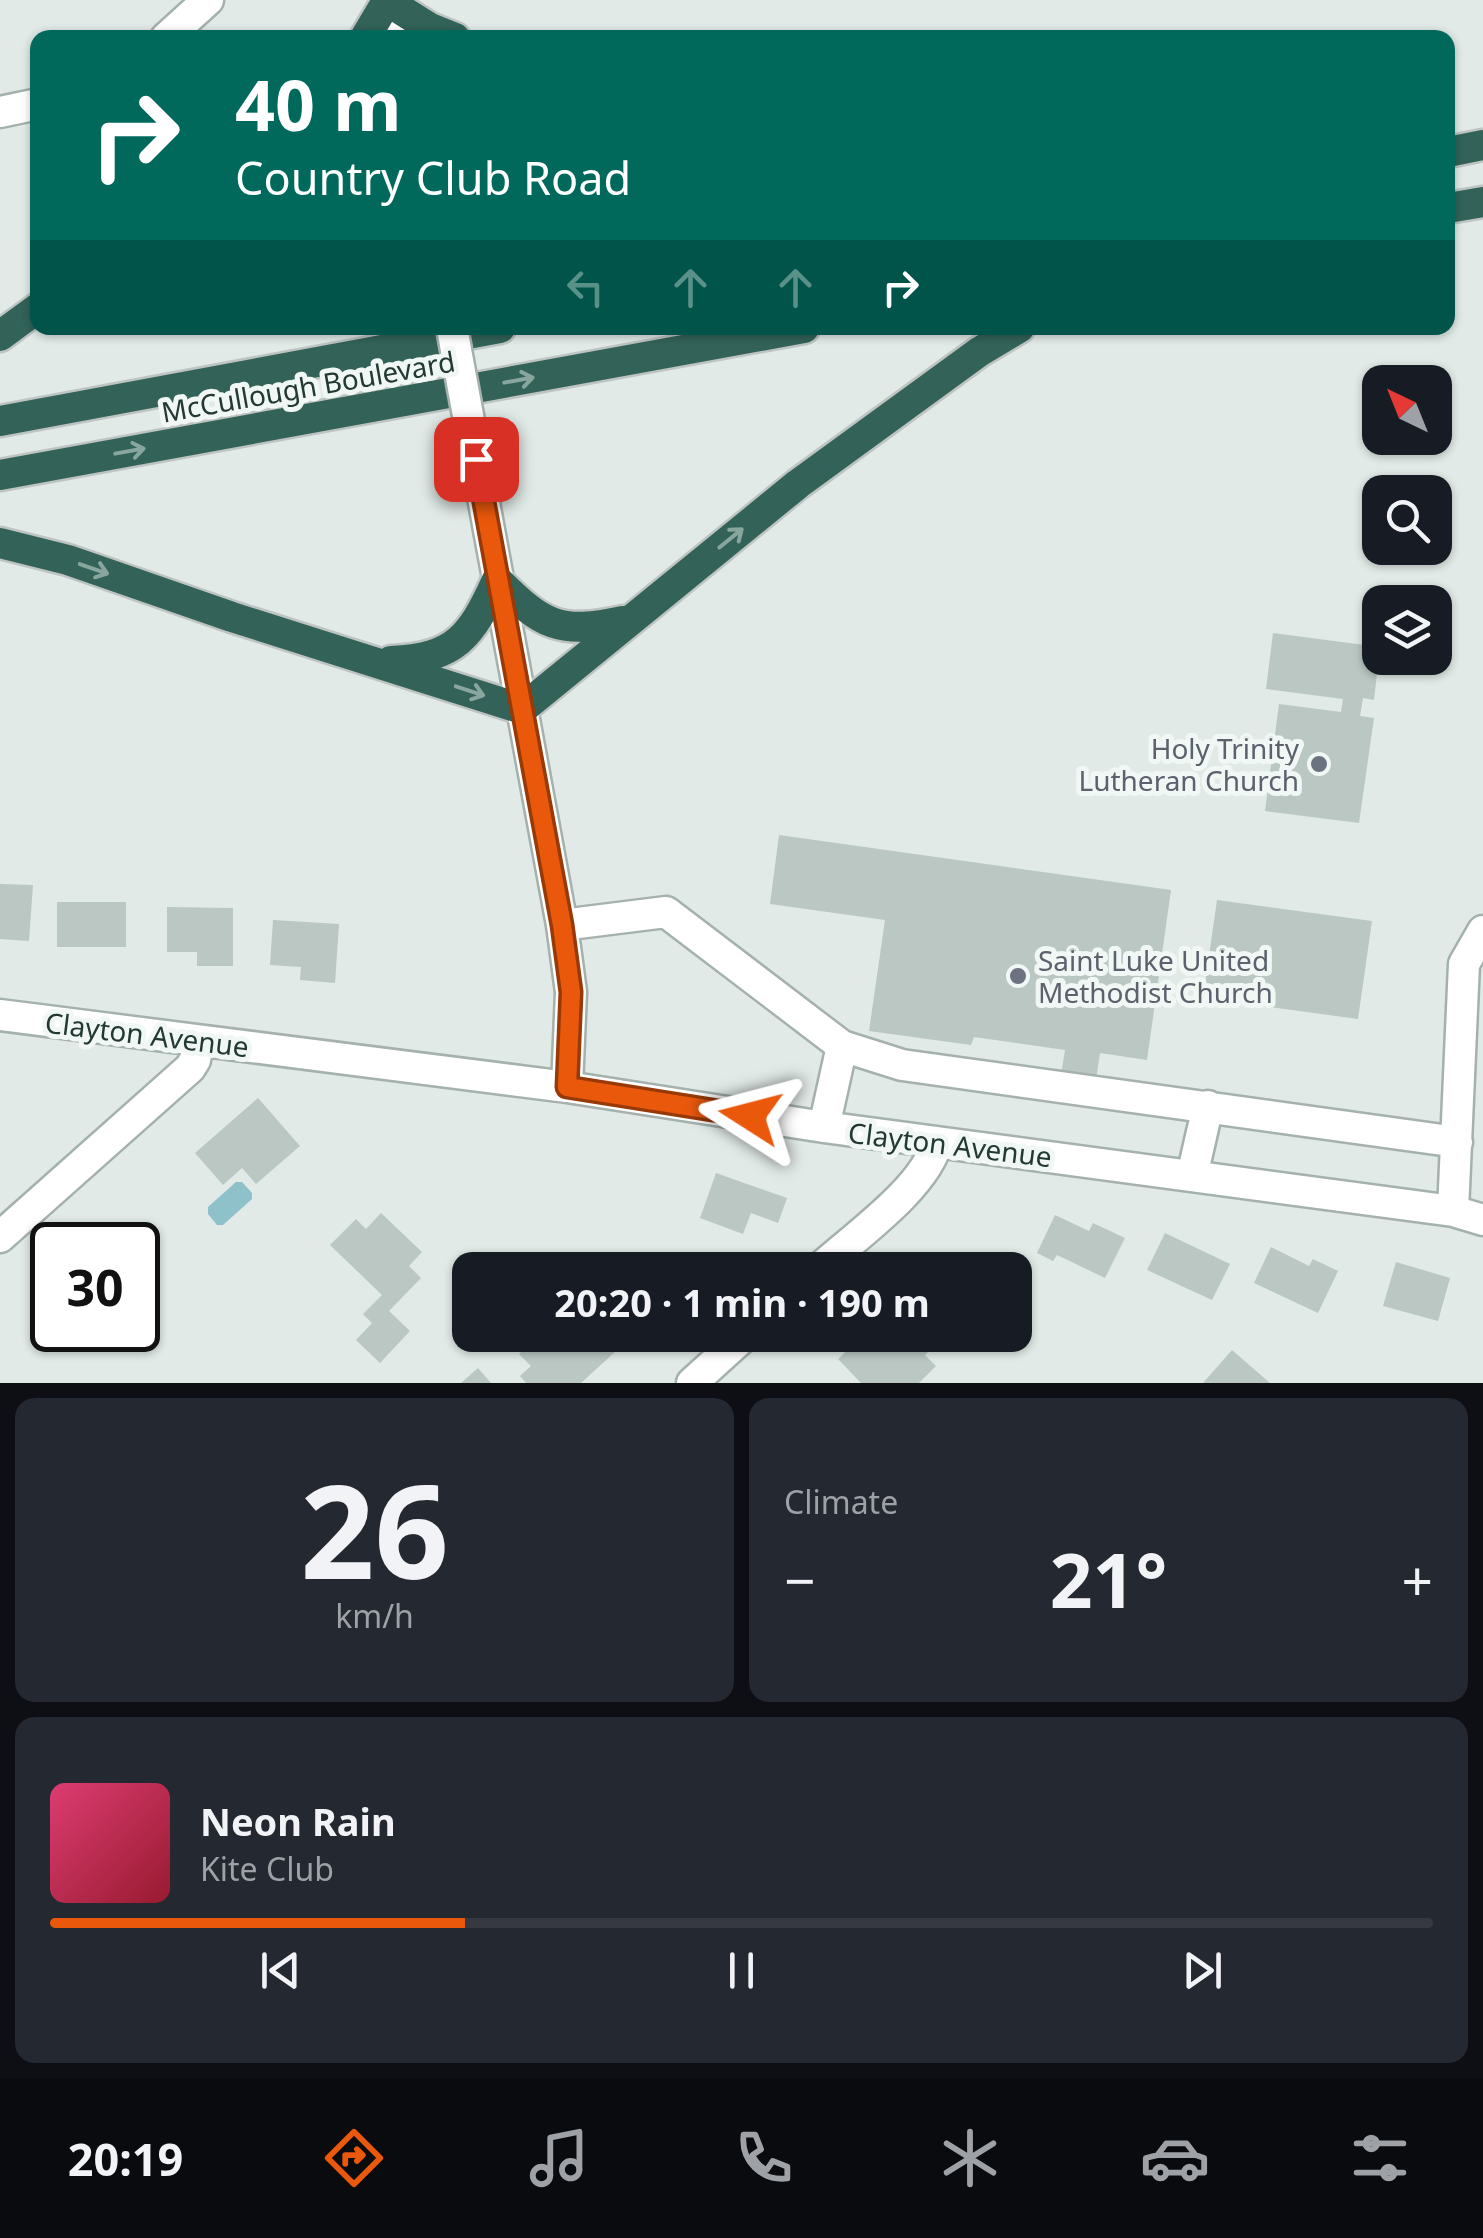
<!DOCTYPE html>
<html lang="en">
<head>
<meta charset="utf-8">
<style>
  :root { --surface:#171b24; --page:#242831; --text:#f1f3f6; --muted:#9ea1a6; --line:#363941; --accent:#ea580c }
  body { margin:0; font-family:"Noto Sans",sans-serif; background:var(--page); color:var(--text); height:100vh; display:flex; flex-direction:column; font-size:38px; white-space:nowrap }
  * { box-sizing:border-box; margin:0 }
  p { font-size:32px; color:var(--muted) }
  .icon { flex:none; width:55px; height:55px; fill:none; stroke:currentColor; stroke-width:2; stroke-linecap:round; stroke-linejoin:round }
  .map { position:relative; height:1383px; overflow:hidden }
  .panel { display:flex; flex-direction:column; gap:15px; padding:15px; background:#0d0f14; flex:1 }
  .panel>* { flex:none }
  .top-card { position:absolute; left:30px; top:30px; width:1425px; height:305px; border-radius:20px; box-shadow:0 2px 8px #0004; background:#00695c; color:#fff; overflow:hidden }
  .needle { width:65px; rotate:317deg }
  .tools { position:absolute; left:1362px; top:365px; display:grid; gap:20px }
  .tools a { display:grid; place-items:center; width:90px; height:90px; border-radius:20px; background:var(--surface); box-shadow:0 2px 8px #0004; font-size:50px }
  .speed { position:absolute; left:30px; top:1222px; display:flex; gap:20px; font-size:50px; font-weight:700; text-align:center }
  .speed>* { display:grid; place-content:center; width:130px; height:130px; border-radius:50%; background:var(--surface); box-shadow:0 2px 8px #0004; line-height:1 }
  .speed .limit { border:5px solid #111; border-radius:15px; background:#fff; color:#111 }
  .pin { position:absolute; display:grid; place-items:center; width:85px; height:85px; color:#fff; margin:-42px; border-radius:20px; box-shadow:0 5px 15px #0006 }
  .me { position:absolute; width:110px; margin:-55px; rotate:279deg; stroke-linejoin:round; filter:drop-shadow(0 0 8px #0008) }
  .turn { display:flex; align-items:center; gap:35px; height:210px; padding:0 40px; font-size:45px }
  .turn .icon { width:130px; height:130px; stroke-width:2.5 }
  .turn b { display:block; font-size:70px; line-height:85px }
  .lanes { display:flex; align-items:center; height:95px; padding:0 40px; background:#0003; justify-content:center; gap:50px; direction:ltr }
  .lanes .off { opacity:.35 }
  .big { font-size:75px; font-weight:700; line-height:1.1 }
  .panel .widget { flex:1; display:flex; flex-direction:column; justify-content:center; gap:15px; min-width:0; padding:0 35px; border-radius:20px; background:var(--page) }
  .panel .dial { align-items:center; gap:0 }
  .dial b { font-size:130px; line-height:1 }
  .song { display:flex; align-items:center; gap:30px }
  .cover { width:120px; height:120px; border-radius:15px; background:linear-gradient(135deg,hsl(340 70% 55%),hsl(350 70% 35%)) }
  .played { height:10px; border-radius:5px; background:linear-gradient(90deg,var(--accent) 30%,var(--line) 30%) }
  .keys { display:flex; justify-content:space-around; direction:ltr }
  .heat { display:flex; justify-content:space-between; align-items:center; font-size:55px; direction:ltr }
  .panel .tiles { flex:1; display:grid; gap:15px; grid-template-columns:1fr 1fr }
  .widget:last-child { grid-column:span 2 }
  .trip { position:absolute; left:452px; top:1252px; width:580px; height:100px; border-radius:20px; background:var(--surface); box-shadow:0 2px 8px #0004; font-weight:700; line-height:100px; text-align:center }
  .menu { display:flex; height:160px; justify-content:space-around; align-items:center; background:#090b0e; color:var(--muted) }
  .menu .icon { width:70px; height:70px }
  .menu .selected { color:var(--accent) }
  .menu b { font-size:45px; color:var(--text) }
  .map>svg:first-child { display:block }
  .water { fill:#8fc1ca }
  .building { fill:#bac7c2 }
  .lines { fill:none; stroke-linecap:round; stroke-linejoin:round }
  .minor-casing { stroke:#a4b1ad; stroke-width:35 }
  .highway-casing { stroke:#bdc4c2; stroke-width:35 }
  .minor { stroke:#fff; stroke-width:30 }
  .highway { stroke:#326258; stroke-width:30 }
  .minor-bridge-casing { stroke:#a4b1ad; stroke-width:35; stroke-linecap:butt }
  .minor-bridge { stroke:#fff; stroke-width:30 }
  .oneway { stroke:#88a59e }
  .route-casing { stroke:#983908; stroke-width:25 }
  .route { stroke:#ea580c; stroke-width:18 }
  .worship-dot { fill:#6b7280; stroke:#f1f7f4; stroke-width:4 }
  .labels { text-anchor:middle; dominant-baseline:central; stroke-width:10; stroke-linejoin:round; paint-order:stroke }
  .street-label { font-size:28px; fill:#233933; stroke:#f1f7f4 }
  .worship-label { font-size:28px; fill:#5b616d; stroke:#f1f7f4; text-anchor:end }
</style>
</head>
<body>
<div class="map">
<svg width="1483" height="1383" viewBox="0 0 1483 1383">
  <rect width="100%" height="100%" fill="#e1eae6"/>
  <path class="water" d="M236,1182h6l10,11v6l-29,26h-6l-9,-11v-7z"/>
  <path class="building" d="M1273,633l107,14 -6,53 -11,-2 -3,18 14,2 -15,105 -94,-12 14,-107 62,8 2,-13 -77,-10z
    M779,835l392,55 -24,170 -47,-7 -4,27 -35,-5 4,-25 -91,-13 -3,8 -102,-14 16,-111 -115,-16z
    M0,884l33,1 -4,56 -29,-2z
    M1217,900l155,21 -14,98 -155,-21z
    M57,902h69v45h-69z
    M167,907l66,1v58h-36v-14h-30z
    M273,920l66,4 -4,59 -35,-3 1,-13 -31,-2z
    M258,1098l42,48 -44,38 -14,-16 -19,17 -28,-32z
    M716,1173l71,25 -9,25 -27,-10 -8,21 -43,-16z
    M381,1213l41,39 -13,14 12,12 -32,33 21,20 -30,32 -24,-23 16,-17 -9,-9 19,-19 -52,-50 26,-26 10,10z
    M1055,1215l34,16 4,-8 32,15 -20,40 -48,-23 -4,6 -16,-8z
    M1165,1233l65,31 -18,36 -65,-30z
    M1271,1247l38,19 4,-7 25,12 -20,42 -64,-30z
    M1396,1262l54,16 -12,43 -55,-15z
    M560,1335h39l16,17 -34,31h-55l-6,-7 11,-10 -12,-12 16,-15 12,12 15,-14z
    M863,1335h72l6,5 -16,15 11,11 -17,17h-58l-23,-24z
    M1232,1350l38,33h-67z
    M478,1368l13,15h-30z"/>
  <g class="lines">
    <defs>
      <path id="minor" d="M387,0l8,38
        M166,38l42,-38
        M0,112l38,-8
        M482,492l80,433 9,67 -4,95
        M562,925l104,-13 176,134 -18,81
        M0,1015l567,72 257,40 629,84 30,9
        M842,1046l60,19 555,77
        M1192,1176l16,-70
        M1453,1211l11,-247 19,-33
        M0,1237l190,-169 5,-8 4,-19
        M818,1270c35,-32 108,-82 119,-128
        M692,1383l53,-48"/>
      <path id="highway" d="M365,38l22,-37 43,27 25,10
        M1448,152l35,-7
        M1448,208l35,-6
        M0,336l38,-28
        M0,421l500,-93
        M0,475l804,-147
        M0,543l68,17 164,57 290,92 276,-225 181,-132 40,-24
        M391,661c65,-3 80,-24 106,-81 45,45 62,55 126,41"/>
    </defs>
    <use href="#minor" class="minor-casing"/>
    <use href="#highway" class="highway-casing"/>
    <use href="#minor" class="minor"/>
    <use href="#highway" class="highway"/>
    <defs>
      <path id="minor-bridge" d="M452,328l30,164"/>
    </defs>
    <use href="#minor-bridge" class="minor-bridge-casing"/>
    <use href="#minor-bridge" class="minor-bridge"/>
  </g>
  <defs><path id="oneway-shaft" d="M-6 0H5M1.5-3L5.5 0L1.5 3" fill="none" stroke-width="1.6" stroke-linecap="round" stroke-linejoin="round" transform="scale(2.5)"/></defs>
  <g class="oneway">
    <use href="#oneway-shaft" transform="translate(519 380) rotate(-10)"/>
    <use href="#oneway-shaft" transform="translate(130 451) rotate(-10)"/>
    <use href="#oneway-shaft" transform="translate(731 538) rotate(-39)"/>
    <use href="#oneway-shaft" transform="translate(94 569) rotate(19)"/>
    <use href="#oneway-shaft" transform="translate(470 691) rotate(18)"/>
  </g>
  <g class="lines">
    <defs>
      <path id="route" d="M476,459l86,466 9,67 -4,95 183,29"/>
    </defs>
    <use href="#route" class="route-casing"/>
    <use href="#route" class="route"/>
  </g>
  <g class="worship-dot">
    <circle cx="1319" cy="764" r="10"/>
    <circle cx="1018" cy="976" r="10"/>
  </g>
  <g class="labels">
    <g class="street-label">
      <text transform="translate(308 386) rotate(-10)">McCullough Boulevard</text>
      <text transform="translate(147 1034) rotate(7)">Clayton Avenue</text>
      <text transform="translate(950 1144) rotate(7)">Clayton Avenue</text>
    </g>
    <g class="worship-label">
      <text x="1299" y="748">Holy Trinity<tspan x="1299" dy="32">Lutheran Church</tspan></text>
      <text x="1038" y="960" text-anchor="start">Saint Luke United<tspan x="1038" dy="32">Methodist Church</tspan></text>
    </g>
  </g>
</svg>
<div class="tools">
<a><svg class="needle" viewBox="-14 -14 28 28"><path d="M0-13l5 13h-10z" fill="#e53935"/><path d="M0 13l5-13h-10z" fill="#9ea1a6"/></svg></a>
<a><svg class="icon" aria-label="search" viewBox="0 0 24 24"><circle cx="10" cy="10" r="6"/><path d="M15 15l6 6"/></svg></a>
<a><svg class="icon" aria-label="layers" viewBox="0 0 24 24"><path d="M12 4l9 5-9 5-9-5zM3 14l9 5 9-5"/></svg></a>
</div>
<div class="speed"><div class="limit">30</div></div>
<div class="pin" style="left:476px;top:459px;background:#d93025"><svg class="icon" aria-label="arrive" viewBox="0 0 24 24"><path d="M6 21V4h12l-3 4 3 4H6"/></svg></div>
<svg class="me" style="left:750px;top:1116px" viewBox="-20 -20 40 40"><path d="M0-17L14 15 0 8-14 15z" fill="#ea580c" stroke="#fff" stroke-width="4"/></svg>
<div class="trip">20:20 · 1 min · 190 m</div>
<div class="top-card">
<div class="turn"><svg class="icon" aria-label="right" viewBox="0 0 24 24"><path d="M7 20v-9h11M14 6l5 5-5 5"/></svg><div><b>40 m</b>Country Club Road</div></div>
<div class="lanes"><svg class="icon off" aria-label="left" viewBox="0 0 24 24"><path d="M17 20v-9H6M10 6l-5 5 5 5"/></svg><svg class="icon off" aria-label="ahead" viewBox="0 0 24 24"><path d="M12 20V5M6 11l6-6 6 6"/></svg><svg class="icon off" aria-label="ahead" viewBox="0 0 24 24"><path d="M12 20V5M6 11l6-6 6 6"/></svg><svg class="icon" aria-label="right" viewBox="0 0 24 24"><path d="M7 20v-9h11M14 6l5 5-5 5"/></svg></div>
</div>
</div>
<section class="panel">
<div class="tiles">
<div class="widget dial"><b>26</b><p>km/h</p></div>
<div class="widget"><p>Climate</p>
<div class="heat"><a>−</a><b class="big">21°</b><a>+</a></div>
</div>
<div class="widget">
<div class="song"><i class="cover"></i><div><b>Neon Rain</b><p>Kite Club</p></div></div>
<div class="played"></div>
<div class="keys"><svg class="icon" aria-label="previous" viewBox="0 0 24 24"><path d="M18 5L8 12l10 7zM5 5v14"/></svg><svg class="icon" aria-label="pause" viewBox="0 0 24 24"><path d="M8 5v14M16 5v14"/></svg><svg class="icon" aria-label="next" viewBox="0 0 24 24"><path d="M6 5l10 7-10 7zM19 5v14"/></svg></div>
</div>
</div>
</section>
<nav class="menu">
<b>20:19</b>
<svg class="icon selected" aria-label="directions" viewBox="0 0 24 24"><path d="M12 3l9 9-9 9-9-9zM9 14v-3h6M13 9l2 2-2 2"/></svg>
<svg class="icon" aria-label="music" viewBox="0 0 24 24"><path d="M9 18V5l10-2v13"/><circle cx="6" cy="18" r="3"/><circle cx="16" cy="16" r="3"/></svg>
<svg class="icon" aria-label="phone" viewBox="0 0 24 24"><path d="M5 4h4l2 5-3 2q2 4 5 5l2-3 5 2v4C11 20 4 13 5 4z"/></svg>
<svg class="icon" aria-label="climate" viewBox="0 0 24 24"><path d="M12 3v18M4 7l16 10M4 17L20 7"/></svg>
<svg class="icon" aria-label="car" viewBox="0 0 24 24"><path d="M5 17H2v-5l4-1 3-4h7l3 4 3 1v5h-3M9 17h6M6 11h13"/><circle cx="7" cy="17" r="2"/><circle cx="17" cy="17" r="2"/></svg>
<svg class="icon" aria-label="filters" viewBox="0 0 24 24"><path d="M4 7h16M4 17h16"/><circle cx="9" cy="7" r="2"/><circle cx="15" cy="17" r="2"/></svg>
</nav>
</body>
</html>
